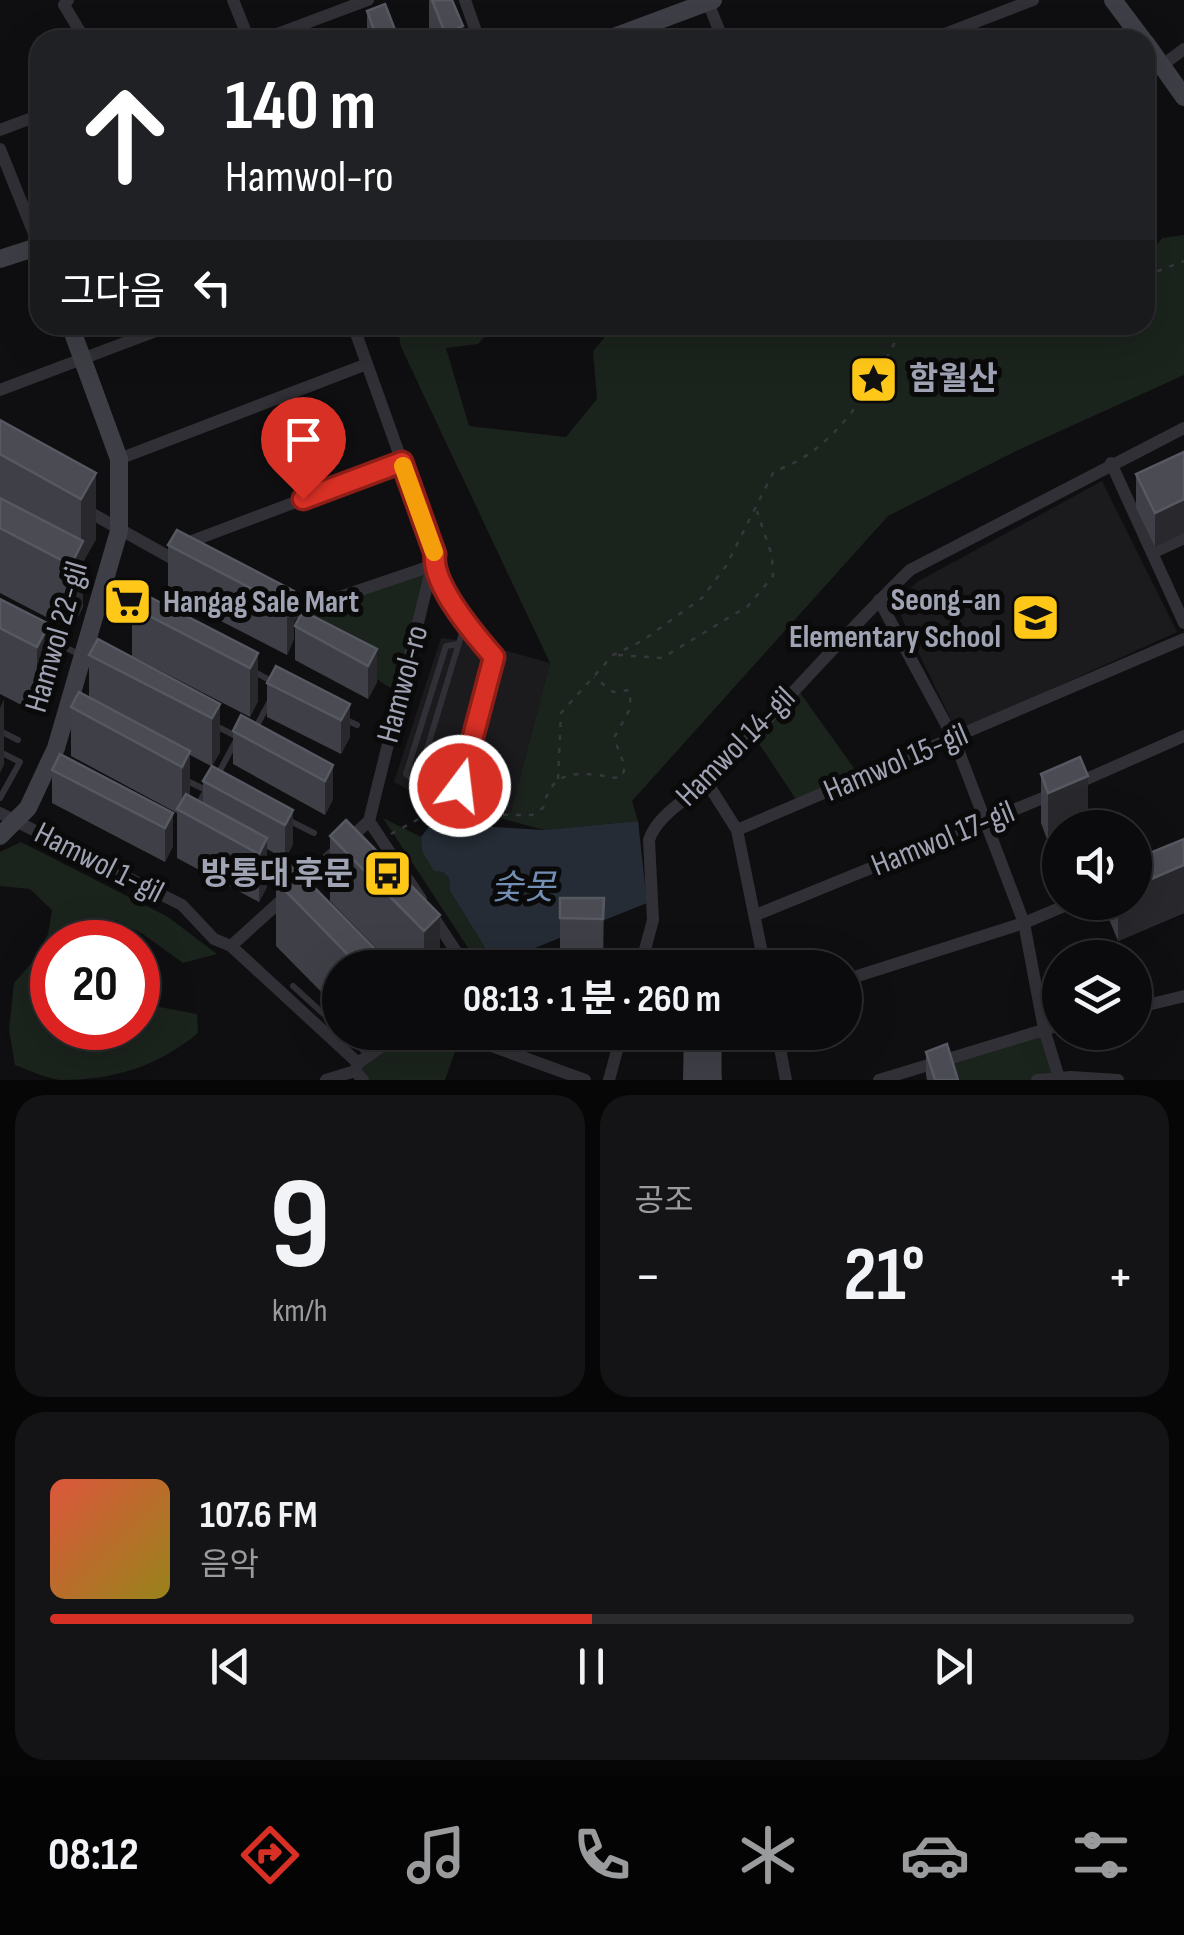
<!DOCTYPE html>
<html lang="ko">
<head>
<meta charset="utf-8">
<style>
  :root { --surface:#0b0b0d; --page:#141416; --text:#f1f3f6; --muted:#9a9b9d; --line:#2b2b2e; --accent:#d93025 }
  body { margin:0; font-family:"Sofia Sans Condensed","Noto Sans KR",sans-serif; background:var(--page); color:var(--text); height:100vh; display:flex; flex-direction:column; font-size:38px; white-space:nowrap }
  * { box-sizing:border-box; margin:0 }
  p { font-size:32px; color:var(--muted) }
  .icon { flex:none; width:55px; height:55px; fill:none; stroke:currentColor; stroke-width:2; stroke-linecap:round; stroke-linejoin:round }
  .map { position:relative; height:1080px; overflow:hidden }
  .drawer { display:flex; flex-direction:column; gap:15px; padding:15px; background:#060607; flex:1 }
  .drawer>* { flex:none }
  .guide { position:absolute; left:30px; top:30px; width:1125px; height:305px; border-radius:30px; box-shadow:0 10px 40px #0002,0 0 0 2px var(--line); background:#202124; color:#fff; overflow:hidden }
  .tools { position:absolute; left:1042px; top:810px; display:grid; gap:20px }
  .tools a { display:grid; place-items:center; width:110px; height:110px; border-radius:50%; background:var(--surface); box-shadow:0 10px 40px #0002,0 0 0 2px var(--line); font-size:50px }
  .speed { position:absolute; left:30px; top:920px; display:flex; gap:20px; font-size:50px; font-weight:700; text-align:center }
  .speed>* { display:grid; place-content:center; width:130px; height:130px; border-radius:50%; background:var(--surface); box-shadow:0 10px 40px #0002,0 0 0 2px var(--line); line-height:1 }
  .speed .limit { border:15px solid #d22; background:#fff; color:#111 }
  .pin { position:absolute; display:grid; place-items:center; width:85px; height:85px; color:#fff; margin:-102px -42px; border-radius:50% 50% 50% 0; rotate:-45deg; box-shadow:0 0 10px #0007 }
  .pin .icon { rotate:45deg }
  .me { position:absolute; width:110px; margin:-55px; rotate:15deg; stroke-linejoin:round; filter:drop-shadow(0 0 8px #0008) }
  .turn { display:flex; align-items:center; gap:35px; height:210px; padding:0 30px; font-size:45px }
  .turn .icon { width:130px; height:130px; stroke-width:2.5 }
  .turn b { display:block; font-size:70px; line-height:85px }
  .then { display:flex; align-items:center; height:95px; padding:0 30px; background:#0003; gap:20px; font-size:38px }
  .big { font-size:75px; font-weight:700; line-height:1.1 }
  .drawer .widget { flex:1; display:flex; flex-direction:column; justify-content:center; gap:15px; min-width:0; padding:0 35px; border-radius:30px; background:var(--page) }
  .drawer .dial { align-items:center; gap:0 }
  .dial b { font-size:130px; line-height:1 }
  .song { display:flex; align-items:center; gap:30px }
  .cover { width:120px; height:120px; border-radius:15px; background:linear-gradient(135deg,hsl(10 70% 55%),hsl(50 70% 35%)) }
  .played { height:10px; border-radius:5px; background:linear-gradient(90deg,var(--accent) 50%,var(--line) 50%) }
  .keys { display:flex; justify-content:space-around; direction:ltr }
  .heat { display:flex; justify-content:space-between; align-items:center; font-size:55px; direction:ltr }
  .drawer .tiles { flex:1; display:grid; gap:15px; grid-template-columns:1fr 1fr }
  .widget:last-child { grid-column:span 2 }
  .trip { position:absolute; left:322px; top:950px; width:540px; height:100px; border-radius:50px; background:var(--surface); box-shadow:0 10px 40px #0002,0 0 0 2px var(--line); font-weight:700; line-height:100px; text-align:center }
  .tab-bar { display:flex; height:160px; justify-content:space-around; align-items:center; background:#040405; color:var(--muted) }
  .tab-bar .icon { width:70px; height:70px }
  .tab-bar .on { color:var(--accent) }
  .tab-bar b { font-size:45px; color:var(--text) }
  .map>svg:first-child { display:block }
  .built { fill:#1b1b1e }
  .green { fill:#1b231d }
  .water { fill:#252c35 }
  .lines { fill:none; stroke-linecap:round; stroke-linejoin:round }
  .path { stroke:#36373d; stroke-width:2.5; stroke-dasharray:5 8; stroke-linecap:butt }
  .lane { stroke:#303036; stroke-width:6 }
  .street { stroke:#303036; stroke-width:12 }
  .secondary { stroke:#3e3f46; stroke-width:18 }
  .wall { fill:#3f4047; fill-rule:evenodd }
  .shaded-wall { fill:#28282d }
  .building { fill:#4a4b53; stroke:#575962; stroke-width:2.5 }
  .route-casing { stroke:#8d1f18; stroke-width:25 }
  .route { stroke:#d93025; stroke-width:18 }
  .slow { stroke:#f59e0b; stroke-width:18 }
  .labels { text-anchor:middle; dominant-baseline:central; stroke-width:10; stroke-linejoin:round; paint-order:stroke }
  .poi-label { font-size:32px; font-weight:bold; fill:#9fa3b3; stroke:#0a0a0b; text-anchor:start }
  .street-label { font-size:32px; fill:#9fa3b3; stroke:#0a0a0b }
  .water-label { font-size:35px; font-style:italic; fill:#728eb2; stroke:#0a0a0b }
</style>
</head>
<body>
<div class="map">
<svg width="1184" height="1080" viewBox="0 0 1184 1080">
  <rect width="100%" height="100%" fill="#0f0f11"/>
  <path class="built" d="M1102,481l75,151 -220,100 -62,-128 22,-22z
    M465,623l31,25 54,15 -39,148 -11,7 -39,-3 -6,-23 -32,6 -29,-16 47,-144 16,2z"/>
  <path class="green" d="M1184,235v140l-168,76 -128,65 -256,285 6,20 -94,9 -44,-12 11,-7 39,-148 -149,-316 -4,-22h98l-17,19 -32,4 23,78 97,11 31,-38 -4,-48 22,-26h530v-64l17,-23z
    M434,565l-34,129 -118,-75z
    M796,687l65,91 -62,26 -47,-71z
    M383,818l38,19 1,14 27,27 1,13 45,73 -12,3 -9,-10z
    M21,842l147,75 49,37 -34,9 -40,-29 -28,-14 -17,22h-46v86h86v-25l59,11 1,19c-41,34 -84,47 -138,47 -15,-2 -31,-10 -45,-15l-6,-35 5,-47 22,-25 12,-24 4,-24 -22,-21 -30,-3v-34z
    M1044,1029l15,47 -22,4h-83l-6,-21z
    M402,1033l59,2 -16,45h-82l-5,-17z"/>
  <path class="water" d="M638,821l9,82 -152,61 -45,-73 -1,-13 -6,-6 -9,-1 -12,-20 -1,-14 11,-14 112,7z"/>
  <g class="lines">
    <path class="path" d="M1145,276l39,-15
      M618,655l44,3 86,-52 25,-30 -1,-20 -15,-45
      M558,779l3,-66 52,-58 29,-14 60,-43 24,-32 48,-95c64,-20 101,-90 130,-146
      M391,834l37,-20 104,1 11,-7c7,-30 22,-37 54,-33 10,1 15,4 25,2l3,-10 -11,-29 17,-31 -2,-17 -16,2 -19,-15"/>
    <path class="lane" d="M434,566l31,57 29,34 -35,129 -29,3 -13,-7 48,-159
      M45,638l34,16
      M251,670l24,13
      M342,718l15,7
      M214,725l24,12 -20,37
      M255,729l15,-28
      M0,731l18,9
      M0,752l20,10 -20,36
      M183,779l23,11 -8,15
      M417,782l-11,-8 40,-128 12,-2
      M288,820l26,13
      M261,871l15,8
      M293,986l47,43
      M344,1032l23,22"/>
    <path class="street" d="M68,0l-4,5 21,35
      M233,0l16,40
      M465,0l14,40
      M707,0l16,40
      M261,40l107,-40
      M929,40l104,-40
      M1164,64l20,-15
      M0,130l40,-15
      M0,149l39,97
      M353,325l82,229 -66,267 52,78
      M0,390l172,-65
      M119,459l248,-95
      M1111,463l73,160
      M82,508l100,56
      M184,544l218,-82
      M1152,553l32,-15
      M879,600l75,139 70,184 20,106 15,49
      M278,618l156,-53
      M706,781l31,49 28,138
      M1073,785l111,-49
      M0,813l182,92 32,34 17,7 127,117 -3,8 8,9
      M737,830l447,-191
      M432,915l35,53
      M756,915l299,-122
      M231,946l138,-125
      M640,968l13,-48 -4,-80c8,-25 39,-41 58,-59 70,-68 133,-143 203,-211l274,-142
      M845,980l179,-57 50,-21
      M1135,1008l49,-12
      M453,1032l132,48
      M777,1032l9,48
      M358,1063l44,-31
      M326,1080l29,-9
      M609,1080l13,-48
      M879,1080l181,-55
      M1037,1080l34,-3 47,3"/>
    <path class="secondary" d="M1113,0l30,40
      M606,40l107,-40
      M1145,42l39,55
      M0,259l40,-13
      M0,836l28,-28 28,-60 63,-217v-72l-49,-134"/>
  </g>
  <path class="wall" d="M429,0h23l11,40h-34z
    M367,11l32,29h-32z
    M0,420l96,53v66l-13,23v45l-12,23 -71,-37z
    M1184,452v81l-29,14 -19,-39v-34z
    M168,545l126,46v48l-7,16 -119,-61z
    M0,599l49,25v65l-12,24 -37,-19z
    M132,607l126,46v48l-8,16 -118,-61z
    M295,626l82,23v33l-9,17 -73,-39z
    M89,655l131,49v48l-8,14 81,44v34l-8,15 -18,-10v38l-8,15 -82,-44v-45l-106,-57v-49l18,-10zM190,755l21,11 -8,15v22l-13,-7z
    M267,683l83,21v33l-9,17 -74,-37z
    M233,731l100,34v34l-8,16 -92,-51z
    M52,770l121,43v33l-8,16 -113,-59z
    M1041,774l47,50 -40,18 -7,-19z
    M330,836l110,79v53h-44l-66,-67z
    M1184,839v74l-66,28 -9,-22v-17h26z
    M276,881l110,87h-46v43l-64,-65z
    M560,898h44l-1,69h-43z
    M361,1032h18l-9,9z
    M684,1032h38v48h-39z
    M926,1052l32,28h-31l-1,-5z"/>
  <path class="shaded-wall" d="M463,26v14h-18v-7z
    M96,473v66l-13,23v45l-12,23v-65l10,-21v-45z
    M1184,499v34l-29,14v-34z
    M294,591v48l-7,16v-48z
    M49,624v65l-12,24v-66z
    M377,649v33l-9,17v-33z
    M258,653v48l-8,16v-49z
    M4,699v66l-4,8v-65z
    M220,704v48l-8,15v-49z
    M350,704v33l-9,17v-34z
    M190,751v49l-8,11v-44z
    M333,765v34l-8,16v-34z
    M1088,776v48l-7,4h-21v9l-12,5v-49z
    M293,810v34l-8,15v-34z
    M173,813v33l-8,16v-34z
    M267,838v49l-8,15v-48z
    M1184,865v48l-66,28v-39h17v-16z
    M440,915v53h-16v-37z
    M370,1032h9l-9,9z
    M722,1032v43l-1,5v-33z"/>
  <path class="building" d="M432,0h20l11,26 -18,7z
    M385,4l14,36h-21l-11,-29z
    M0,420l96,53 -15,26 -81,-45z
    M1184,452v47l-29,14 -19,-39z
    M0,498l83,43 -12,24 -71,-37z
    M177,530l117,61 -7,16 -119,-62z
    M140,592l118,61 -8,15 -118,-61z
    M0,599l49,25 -12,23 -37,-19z
    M303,611l74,38 -9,17 -73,-40z
    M98,639l122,65 -8,14 -123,-63z
    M276,666l74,38 -9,16 -74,-37z
    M79,692l111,59 -8,16 -111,-60z
    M241,715l92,50 -8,16 -92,-50z
    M60,754l113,59 -8,15 -113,-58z
    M1080,757l8,19 -40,17 -7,-19z
    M212,766l81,44 -8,15 -82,-44z
    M186,794l81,44 -8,16 -82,-45z
    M346,820l94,95 -16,16 -94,-95z
    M1184,839v26l-49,21v-27z
    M292,865l94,95 -8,8h-17l-85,-87z
    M560,898h44l-1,21 -43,-1z
    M684,1032h38l-1,15 -38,-2z
    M947,1044l11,36h-23l-9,-28z"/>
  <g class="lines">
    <defs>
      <path id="route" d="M303,499l99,-37 33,92c-4,30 39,80 59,103l-34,129"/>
    </defs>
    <use href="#route" class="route-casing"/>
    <use href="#route" class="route"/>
    <path class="slow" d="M403,466l31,86"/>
  </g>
  <defs>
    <symbol id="sight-square" viewBox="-11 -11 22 22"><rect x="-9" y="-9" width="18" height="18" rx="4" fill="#ffc819" stroke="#0a0a0b"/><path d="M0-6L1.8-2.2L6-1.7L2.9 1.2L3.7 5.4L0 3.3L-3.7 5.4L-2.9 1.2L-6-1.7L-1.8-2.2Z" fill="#111"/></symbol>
    <symbol id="supermarket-square" viewBox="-11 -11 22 22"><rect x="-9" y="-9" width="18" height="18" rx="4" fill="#ffc819" stroke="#0a0a0b"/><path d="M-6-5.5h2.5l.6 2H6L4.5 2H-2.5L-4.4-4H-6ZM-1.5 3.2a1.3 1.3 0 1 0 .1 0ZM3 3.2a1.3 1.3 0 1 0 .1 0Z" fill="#111"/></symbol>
    <symbol id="school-square" viewBox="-11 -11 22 22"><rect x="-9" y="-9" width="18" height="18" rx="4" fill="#ffc819" stroke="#0a0a0b"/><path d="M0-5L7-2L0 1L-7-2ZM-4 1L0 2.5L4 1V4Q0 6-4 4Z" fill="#111"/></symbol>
    <symbol id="bus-square" viewBox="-11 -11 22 22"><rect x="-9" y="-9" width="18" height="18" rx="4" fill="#ffc819" stroke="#0a0a0b"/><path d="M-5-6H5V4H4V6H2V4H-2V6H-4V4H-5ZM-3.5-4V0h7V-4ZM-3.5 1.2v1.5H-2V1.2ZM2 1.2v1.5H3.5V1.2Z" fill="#111"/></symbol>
  </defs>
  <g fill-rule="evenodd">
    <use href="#sight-square" x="846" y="352" width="55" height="55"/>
    <use href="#supermarket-square" x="100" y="574" width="55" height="55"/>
    <use href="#school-square" x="1008" y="590" width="55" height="55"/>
    <use href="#bus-square" x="360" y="846" width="55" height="55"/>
  </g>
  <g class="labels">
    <g class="poi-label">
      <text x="909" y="379">함월산</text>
      <text x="1001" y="600" text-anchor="end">Seong-an<tspan x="1001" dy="37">Elementary School</tspan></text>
      <text x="163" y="602">Hangag Sale Mart</text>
      <text x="353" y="874" text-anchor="end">방통대 후문</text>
    </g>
    <g class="street-label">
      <text transform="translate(57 637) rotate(-74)">Hamwol 22-gil</text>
      <text transform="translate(403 684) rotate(-75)">Hamwol-ro</text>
      <text transform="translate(736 747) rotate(-45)">Hamwol 14-gil</text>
      <text transform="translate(896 763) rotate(-23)">Hamwol 15-gil</text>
      <text transform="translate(943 839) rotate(-22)">Hamwol 17-gil</text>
      <text transform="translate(99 863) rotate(27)">Hamwol 1-gil</text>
    </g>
    <g class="water-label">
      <text x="523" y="888">숯못</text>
    </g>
  </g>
</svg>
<div class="tools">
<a><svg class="icon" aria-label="sound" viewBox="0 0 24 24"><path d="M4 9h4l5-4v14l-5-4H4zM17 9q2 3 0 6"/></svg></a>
<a><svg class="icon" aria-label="layers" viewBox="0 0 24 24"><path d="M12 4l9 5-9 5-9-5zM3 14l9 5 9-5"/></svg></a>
</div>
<div class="speed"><div class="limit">20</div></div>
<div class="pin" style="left:303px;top:499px;background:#d93025"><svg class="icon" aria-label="arrive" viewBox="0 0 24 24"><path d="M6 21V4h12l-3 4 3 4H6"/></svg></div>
<svg class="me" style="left:460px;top:786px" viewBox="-20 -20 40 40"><circle r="17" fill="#d93025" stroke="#fff" stroke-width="3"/><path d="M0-11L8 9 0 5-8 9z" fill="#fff"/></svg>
<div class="trip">08:13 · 1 분 · 260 m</div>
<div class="guide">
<div class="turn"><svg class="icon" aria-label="ahead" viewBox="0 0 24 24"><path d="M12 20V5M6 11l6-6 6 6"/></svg><div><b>140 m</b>Hamwol-ro</div></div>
<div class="then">그다음<svg class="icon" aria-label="left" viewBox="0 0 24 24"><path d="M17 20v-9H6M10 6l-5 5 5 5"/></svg></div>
</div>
</div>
<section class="drawer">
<div class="tiles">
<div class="widget dial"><b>9</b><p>km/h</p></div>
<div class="widget"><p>공조</p>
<div class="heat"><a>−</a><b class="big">21°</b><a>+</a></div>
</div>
<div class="widget">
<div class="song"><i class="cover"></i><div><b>107.6 FM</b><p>음악</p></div></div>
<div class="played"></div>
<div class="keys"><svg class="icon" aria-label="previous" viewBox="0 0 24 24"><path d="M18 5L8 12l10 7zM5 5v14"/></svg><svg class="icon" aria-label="pause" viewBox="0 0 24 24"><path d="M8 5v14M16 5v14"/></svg><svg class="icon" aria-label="next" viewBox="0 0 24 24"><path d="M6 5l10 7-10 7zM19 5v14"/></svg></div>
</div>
</div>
</section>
<nav class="tab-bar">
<b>08:12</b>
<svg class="icon on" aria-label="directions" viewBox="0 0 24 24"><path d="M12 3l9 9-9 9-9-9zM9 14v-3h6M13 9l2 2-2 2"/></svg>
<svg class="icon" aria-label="music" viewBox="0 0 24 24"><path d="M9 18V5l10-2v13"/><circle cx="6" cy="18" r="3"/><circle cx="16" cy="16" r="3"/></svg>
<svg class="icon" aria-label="phone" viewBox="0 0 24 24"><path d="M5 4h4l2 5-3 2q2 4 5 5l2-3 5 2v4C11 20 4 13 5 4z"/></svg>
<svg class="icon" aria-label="climate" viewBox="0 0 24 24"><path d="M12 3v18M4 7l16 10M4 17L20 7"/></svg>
<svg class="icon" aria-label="car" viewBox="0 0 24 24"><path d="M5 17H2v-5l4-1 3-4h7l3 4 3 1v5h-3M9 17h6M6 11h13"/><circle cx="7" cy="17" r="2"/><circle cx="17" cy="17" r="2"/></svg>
<svg class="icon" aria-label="filters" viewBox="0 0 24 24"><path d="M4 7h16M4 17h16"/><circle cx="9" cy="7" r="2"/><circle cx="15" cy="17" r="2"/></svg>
</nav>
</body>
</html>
